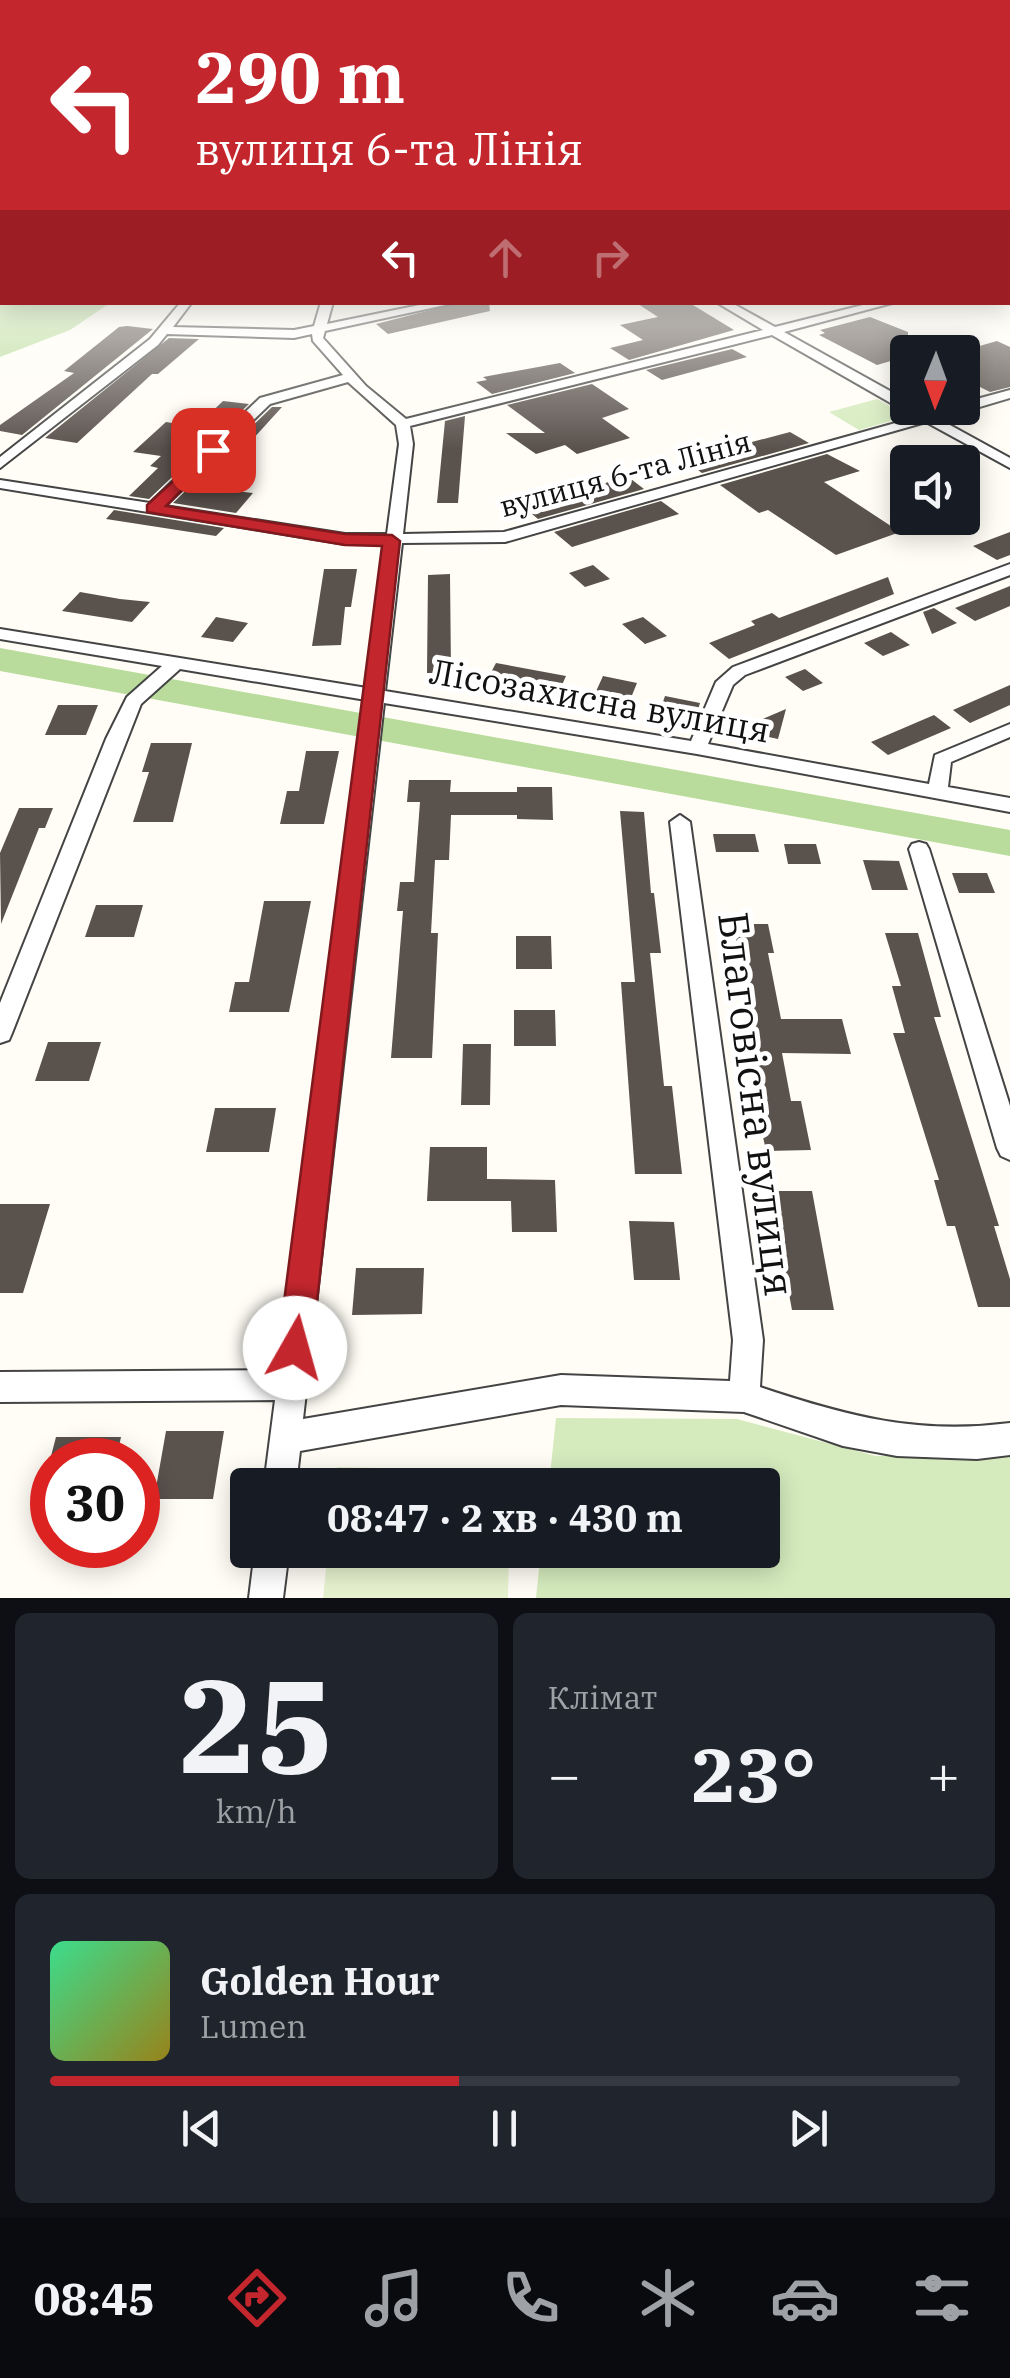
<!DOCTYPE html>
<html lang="uk">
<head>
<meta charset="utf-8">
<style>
  :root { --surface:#171b24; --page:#20242c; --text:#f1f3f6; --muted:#9ea1a6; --line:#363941; --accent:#c4262e }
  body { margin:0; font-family:"IBM Plex Serif",serif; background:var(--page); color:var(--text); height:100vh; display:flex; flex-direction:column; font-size:38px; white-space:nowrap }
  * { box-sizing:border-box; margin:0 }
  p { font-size:32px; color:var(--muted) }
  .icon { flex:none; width:55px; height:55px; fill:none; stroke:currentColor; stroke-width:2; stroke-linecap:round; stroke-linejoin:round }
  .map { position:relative; height:1598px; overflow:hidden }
  .drawer { display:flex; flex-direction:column; gap:15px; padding:15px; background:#0d0f14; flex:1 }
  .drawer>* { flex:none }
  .top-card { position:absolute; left:0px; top:0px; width:1010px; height:305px; box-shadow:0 5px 25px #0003; background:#c4262e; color:#fff; overflow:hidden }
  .needle { width:65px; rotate:181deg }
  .controls { position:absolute; left:890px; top:335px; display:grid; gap:20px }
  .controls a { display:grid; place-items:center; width:90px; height:90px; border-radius:10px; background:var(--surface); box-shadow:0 5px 25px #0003; font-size:50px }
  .speed { position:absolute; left:30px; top:1438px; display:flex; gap:20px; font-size:50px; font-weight:700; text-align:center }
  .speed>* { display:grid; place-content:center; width:130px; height:130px; border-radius:50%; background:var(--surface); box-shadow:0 5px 25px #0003; line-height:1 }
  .speed .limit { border:15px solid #d22; background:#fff; color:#111 }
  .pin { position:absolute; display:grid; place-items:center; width:85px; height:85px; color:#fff; margin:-42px; border-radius:20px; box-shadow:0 5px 15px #0006 }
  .me { position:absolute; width:110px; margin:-55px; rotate:7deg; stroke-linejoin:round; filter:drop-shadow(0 0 8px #0008) }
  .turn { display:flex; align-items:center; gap:35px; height:210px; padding:0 30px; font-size:45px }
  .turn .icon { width:130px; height:130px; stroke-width:2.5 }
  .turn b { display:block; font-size:70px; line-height:85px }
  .lanes { display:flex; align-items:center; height:95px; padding:0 30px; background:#0003; justify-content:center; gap:50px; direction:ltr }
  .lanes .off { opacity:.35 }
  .big { font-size:75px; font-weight:800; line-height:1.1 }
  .drawer .tile { flex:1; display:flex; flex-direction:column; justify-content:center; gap:15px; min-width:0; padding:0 35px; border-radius:15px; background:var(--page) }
  .drawer .dial { align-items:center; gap:0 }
  .dial b { font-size:130px; line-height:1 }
  .song { display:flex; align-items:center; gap:30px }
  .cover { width:120px; height:120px; border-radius:15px; background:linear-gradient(135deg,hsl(150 70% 55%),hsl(50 70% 35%)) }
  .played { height:10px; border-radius:5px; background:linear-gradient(90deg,var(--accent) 45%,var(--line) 45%) }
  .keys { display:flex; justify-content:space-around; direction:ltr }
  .heat { display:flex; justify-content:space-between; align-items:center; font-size:55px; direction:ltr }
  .drawer .tiles { flex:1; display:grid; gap:15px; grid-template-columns:1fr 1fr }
  .tile:last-child { grid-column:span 2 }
  .trip { position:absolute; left:230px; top:1468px; width:550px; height:100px; border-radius:10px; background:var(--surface); box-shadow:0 5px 25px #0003; font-weight:800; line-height:100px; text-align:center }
  .tab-bar { display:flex; height:160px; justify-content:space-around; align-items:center; background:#090b0e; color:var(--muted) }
  .tab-bar .icon { width:70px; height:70px }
  .tab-bar .active { color:var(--accent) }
  .tab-bar b { font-size:45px; color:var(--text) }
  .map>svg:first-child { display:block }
  .green { fill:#d5ebbd }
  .forest { fill:#b9dc9c }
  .pitch { fill:#e6f2cf }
  .building { fill:#5a524d }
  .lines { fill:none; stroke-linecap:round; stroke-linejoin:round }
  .street-casing { stroke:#444; stroke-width:4 }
  .street { fill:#fff; fill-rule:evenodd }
  .route { fill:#c4262e; stroke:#7f191e; stroke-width:2.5 }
  .labels { text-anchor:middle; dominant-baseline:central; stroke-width:10; stroke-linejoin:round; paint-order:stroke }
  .far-street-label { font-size:30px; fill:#111; stroke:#fff }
  .street-label { font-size:35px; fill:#111; stroke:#fff }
  .near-street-label { font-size:42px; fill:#111; stroke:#fff }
</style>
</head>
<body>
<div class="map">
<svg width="1010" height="1598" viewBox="0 0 1010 1598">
  <rect width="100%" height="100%" fill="#fffdf5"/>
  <path class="green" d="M877,399l31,17 -49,14 -30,-18z
    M556,1418l181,1 139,37 134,-2v144h-474l5,-48h221v-65h-213z"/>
  <path class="forest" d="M0,225l2,77 108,1 -40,27 -70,27z
    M0,648l1010,182v26l-1010,-185z"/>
  <path class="pitch" d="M337,1467l173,4v14h-175z
    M328,1550h181l-1,48h-185z"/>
  <path class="building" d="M462,302h27l1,9 -102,23 -12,-10z
    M635,302h53l46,28 -105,30 -19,-12 33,-8 -23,-15 38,-8z
    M870,317l38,15v24l-31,9 -58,-30 6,-2 -5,-3z
    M127,326l26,3 -131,106 -22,-4v-6l74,-52 -10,-2 55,-44z
    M169,338l30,1 -41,35h-6l-75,69 -32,-5z
    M997,341l13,6v40l-20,5 -28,-14v-27z
    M732,349l15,8 -85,23 -16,-10z
    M560,363l15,10 -83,21 -16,-12 11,-2 -4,-3z
    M592,384l37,25 -27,9 28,20 -53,16 -12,-9 -29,9 -30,-21h39l-38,-28z
    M223,401l26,3 -100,95 -20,-3 29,-28 -8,-2 11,-10 -28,-4 33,-30 30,5z
    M272,407h10l-74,81 45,5 -17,20 -63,-10z
    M465,416l-7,87h-21l8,-82z
    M790,432l19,11 -107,30 -18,-13z
    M827,454l33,17 -36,11 76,50 -64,23 -68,-45 -9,3 -39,-28z
    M627,476l17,13 -106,30 -12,-10z
    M661,501l18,13 -107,33 -18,-15z
    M114,510l110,18 -8,8 -110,-17z
    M1010,532v23l-13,5 -24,-14z
    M593,565l17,14 -25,8 -16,-14z
    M324,569h33l-6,38h-6l-4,38 -29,1z
    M450,574l1,99h-24l1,-98z
    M888,577l6,17 -165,65 -20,-16 46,-18 -4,-4 21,-8 7,5z
    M1010,586v20l-35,15 -20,-13z
    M80,592l40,7 30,3 -18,20 -70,-11z
    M934,608l23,15 -25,11 -9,-22z
    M216,617l32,6 -15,19 -32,-5z
    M643,617l24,19 -22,8 -23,-20z
    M891,632l19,13 -27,11 -19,-13z
    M496,663l70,13 -8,18 -71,-14z
    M805,669l18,14 -20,8 -18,-14z
    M603,676l34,7 -9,22 -35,-7z
    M1010,685v20l-40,18 -17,-13z
    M665,696l35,7 -6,20 -36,-7z
    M58,705h40l-12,30h-41z
    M786,709l-8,30 -41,-9z
    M934,715l17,13 -63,27 -17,-13z
    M151,743h41l-19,79h-40l16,-50h-7z
    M306,751h33l-15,73h-44l7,-33h12z
    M409,780h42l-1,12h67v-5h35l1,33 -36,-1v-4h-66l-2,45h-14l-4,73h7l-6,125h-41l12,-147h-6l3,-29h14l6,-80h-13z
    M19,808h34l-8,20h-6l-38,96 -1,-71z
    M620,811l24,1 7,81h3l7,60h-11l14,133h8l10,88h-47l-14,-192h14z
    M713,834h42l4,18h-43z
    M784,844h32l5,20h-33z
    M863,860l36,1 9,29h-36z
    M952,873h35l8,20h-36z
    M264,901h47l-22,111h-60l6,-30h14z
    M96,905h47l-9,32h-49z
    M734,924h34l6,29h-6l13,66h61l9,35 -69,-1 9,48h10l10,49 -45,1 -23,-109h9z
    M885,933h33l23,84h-7l65,209h-5l16,53v28h-32l-23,-81h-8l-13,-46h5l-46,-147h12l-13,-47h9z
    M516,936h35l1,33h-36z
    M514,1010h41l1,36h-42z
    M48,1042h53l-12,39h-54z
    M463,1044h28l-1,61h-29z
    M215,1108h61l-7,44h-63z
    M430,1147h57v32l68,1 2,52h-45l-1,-31h-84z
    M770,1191h42l22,119h-42z
    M0,1204h50l-27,89h-23z
    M629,1221l45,1 6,58h-46z
    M356,1268h68l-2,46 -70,1z
    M166,1431h58l-11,68h-59z
    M56,1437h65l-5,23h-66z"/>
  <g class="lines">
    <defs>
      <path id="street" d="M1008,269h2v6h-2z
        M181,302h11l-19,25 121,3 20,-4 7,-24h12l-6,22 107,-22h25l-134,29 -2,7 43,48 40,33 357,-89 -47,-28h14l45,25 100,-25h21l-112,30 124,69v7h6l-1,2h-10l-131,-75 -362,91 3,18 -10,90 101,-2 413,-115 -2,-7 15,3 32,-5v-5l48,-13v8l-71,21 71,39v10l-84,-46 -421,120 -103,1 -17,148 306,50 25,-59 17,-15 277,-103v11l-265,100 -12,10 -25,59 221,40 6,-29 75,-31v13l-59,25 -3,25 62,11v14l-313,-58 -313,-51 -81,716 258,-44 169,6 3,-41 -63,-518 10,-7 10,7 73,518 -3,47c87,29 157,48 250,36v32l-33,4 -80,-3 -54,-10 -99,-34 -183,-7 -261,46 -4,34h-32l11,-85 -275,2v-30l279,-2 87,-670 -186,-31 -39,35 -129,329 -3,7 -9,3v-40l106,-264 21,-42 35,-31 -162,-27v-10l367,59 19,-145 -41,1 -345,-56v-8l150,23 110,-105 83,-23 -30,-34 -1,-7 -18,4 -127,-4 -9,11 -158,123v-11l150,-118zM348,382l48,43 3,19 -12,90h-42l-180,-28 105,-102z
        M919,842l7,2 3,5 81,257v54l-9,-4 -4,-8 -88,-299 3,-5z
        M255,1550h34l-6,48h-34z"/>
    </defs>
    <use href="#street" class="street-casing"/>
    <use href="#street" class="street"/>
  </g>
  <linearGradient id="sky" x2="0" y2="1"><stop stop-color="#95c6ee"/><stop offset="0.5" stop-color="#fffefa"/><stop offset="1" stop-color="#fffefa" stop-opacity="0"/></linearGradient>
  <rect width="1010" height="449" fill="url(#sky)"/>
  <path class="route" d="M213,445l8,5 -2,3 -53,53 179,28 47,1 8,6 -88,807 -5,12 -12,5 -12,-5 -5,-12 104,-802 -37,-1 -198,-33v-7z"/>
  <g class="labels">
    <g class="far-street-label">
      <text transform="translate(625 473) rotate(-15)">вулиця 6-та Лінія</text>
    </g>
    <g class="street-label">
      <text transform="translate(600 700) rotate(10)">Лісозахисна вулиця</text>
    </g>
    <g class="near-street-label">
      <text transform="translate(757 1104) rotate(83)">Благовісна вулиця</text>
    </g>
  </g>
</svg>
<div class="controls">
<a><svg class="needle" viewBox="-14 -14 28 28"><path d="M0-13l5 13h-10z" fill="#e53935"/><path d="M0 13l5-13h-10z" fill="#9ea1a6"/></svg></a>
<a><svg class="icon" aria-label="sound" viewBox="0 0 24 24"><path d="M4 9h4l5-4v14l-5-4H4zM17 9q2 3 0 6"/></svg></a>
</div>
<div class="speed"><div class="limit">30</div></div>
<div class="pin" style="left:213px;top:450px;background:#d93025"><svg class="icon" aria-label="arrive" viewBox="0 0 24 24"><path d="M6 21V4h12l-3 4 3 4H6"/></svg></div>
<svg class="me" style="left:295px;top:1348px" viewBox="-20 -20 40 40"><circle r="19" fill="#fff"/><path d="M0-13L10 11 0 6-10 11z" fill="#c4262e"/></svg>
<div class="trip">08:47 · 2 хв · 430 m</div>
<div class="top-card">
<div class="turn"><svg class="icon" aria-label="left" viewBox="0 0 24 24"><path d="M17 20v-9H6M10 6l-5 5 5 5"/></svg><div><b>290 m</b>вулиця 6-та Лінія</div></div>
<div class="lanes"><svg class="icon" aria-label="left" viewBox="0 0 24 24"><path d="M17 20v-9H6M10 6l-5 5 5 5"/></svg><svg class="icon off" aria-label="ahead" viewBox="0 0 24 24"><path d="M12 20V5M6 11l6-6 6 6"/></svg><svg class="icon off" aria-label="right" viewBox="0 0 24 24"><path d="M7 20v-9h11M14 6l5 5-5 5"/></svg></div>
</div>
</div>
<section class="drawer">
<div class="tiles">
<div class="tile dial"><b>25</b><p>km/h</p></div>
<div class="tile"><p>Клімат</p>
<div class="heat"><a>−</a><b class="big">23°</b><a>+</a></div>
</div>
<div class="tile">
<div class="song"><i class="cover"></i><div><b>Golden Hour</b><p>Lumen</p></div></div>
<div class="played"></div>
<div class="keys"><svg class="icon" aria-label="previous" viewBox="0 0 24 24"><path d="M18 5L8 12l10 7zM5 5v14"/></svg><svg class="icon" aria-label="pause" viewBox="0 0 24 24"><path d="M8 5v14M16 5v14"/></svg><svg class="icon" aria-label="next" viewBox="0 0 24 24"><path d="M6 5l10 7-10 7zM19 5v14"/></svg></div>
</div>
</div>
</section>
<nav class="tab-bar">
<b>08:45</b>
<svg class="icon active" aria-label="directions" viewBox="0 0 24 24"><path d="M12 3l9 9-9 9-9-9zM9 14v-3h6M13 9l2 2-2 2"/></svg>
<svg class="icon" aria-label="music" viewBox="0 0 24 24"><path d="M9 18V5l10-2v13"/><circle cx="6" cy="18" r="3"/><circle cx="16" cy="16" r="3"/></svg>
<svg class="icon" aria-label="phone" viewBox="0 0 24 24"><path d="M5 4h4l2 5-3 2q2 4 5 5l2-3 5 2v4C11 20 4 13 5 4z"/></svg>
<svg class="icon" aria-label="climate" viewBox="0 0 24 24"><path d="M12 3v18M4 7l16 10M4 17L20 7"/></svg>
<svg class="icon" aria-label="car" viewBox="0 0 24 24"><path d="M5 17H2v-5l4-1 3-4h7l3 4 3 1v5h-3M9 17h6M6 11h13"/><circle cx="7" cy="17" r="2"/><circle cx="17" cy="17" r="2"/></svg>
<svg class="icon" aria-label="filters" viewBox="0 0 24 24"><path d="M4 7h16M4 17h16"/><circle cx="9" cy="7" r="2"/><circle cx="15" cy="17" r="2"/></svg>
</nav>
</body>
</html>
